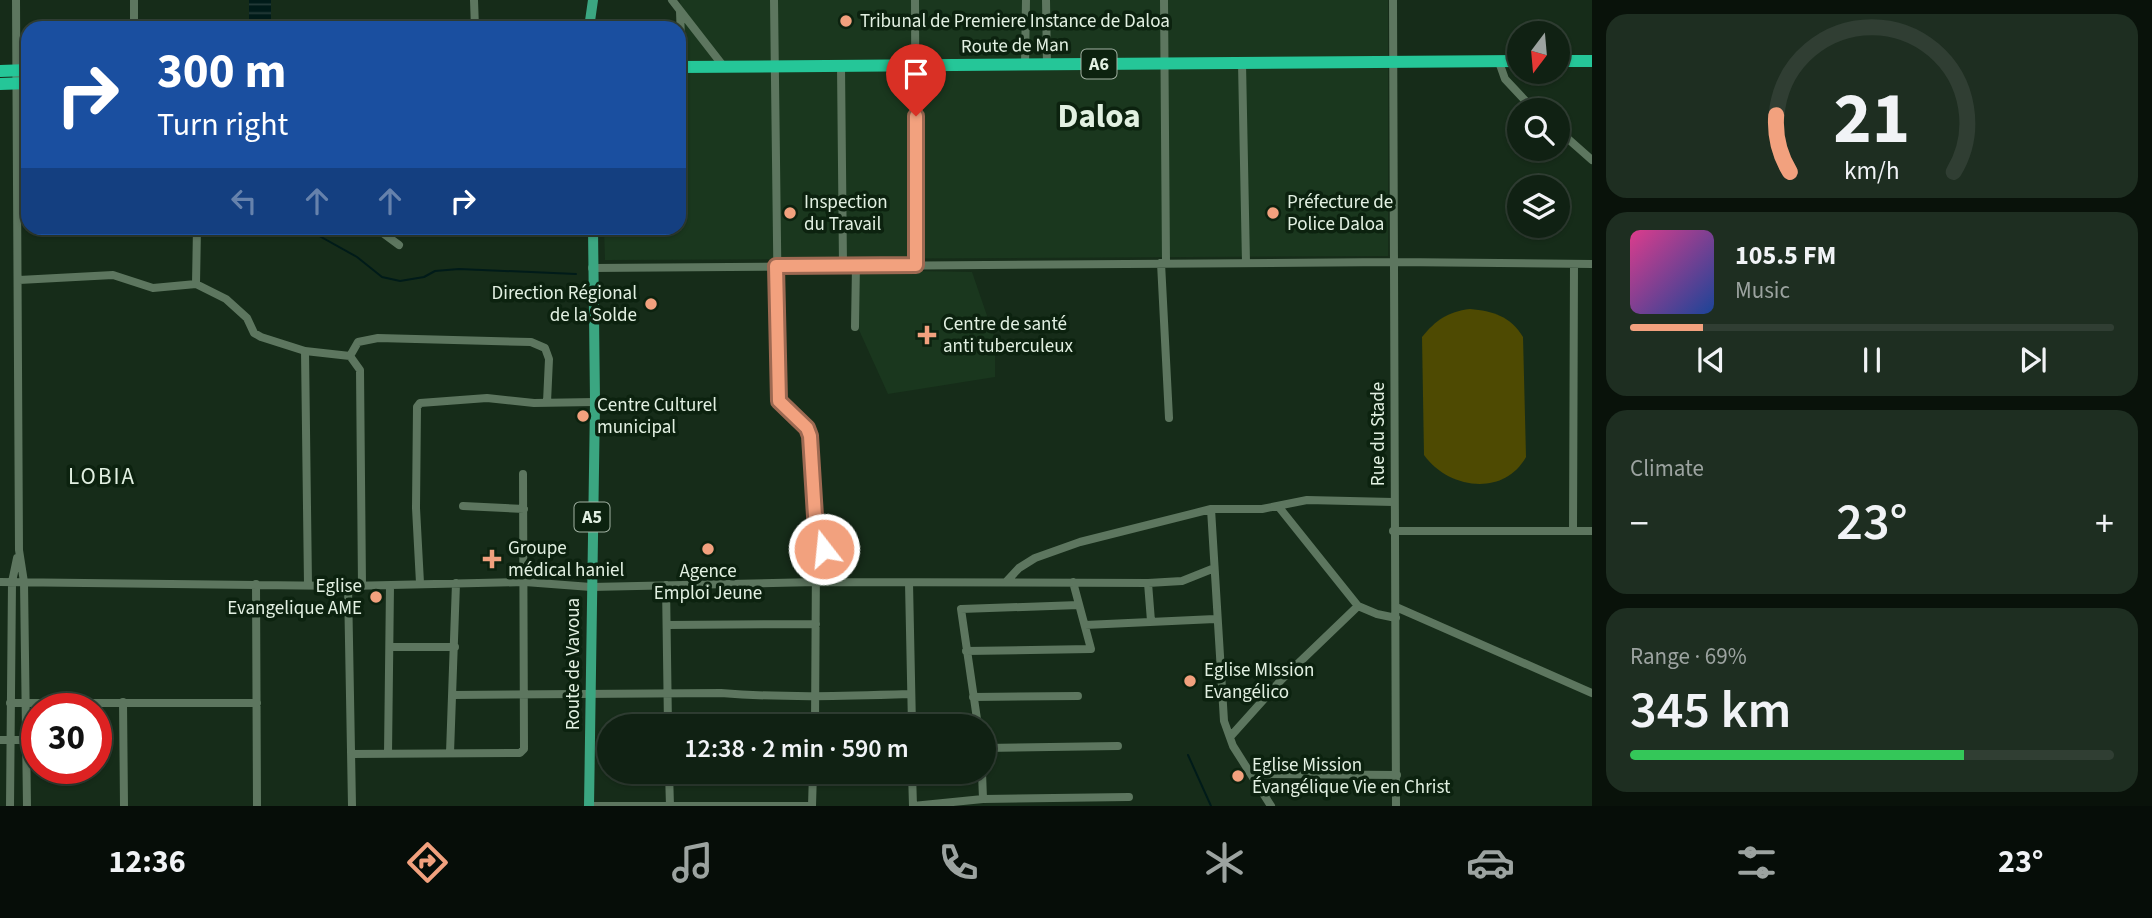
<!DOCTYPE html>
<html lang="en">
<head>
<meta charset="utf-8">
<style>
  :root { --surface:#102113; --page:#1e2e21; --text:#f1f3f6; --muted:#9ca3a0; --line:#303e33; --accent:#f2a17e }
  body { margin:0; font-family:"Source Sans 3",sans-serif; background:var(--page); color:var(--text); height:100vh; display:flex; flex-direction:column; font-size:26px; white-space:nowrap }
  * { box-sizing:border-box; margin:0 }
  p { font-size:23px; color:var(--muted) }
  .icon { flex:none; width:38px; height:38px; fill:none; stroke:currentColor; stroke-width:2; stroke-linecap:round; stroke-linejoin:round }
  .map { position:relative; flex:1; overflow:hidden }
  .panel { display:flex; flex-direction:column; gap:14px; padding:14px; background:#09120a; width:560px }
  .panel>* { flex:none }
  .guide { position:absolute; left:21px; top:21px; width:665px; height:214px; border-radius:21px; box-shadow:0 2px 5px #0004,0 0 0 2px var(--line); background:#1a4fa0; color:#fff; overflow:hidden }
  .needle { width:46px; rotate:196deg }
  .tools { position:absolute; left:1507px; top:21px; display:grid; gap:14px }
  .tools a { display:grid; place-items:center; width:63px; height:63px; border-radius:50%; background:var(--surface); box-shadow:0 2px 5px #0004,0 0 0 2px var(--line); font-size:35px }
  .speed { position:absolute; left:21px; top:693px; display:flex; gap:14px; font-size:35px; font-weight:700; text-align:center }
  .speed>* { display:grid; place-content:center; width:91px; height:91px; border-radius:50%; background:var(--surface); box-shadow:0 2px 5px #0004,0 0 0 2px var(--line); line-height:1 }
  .speed .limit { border:10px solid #d22; background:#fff; color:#111 }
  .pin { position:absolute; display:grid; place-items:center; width:60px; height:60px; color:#fff; margin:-72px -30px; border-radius:50% 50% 50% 0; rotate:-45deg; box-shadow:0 0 7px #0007 }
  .pin .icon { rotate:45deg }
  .me { position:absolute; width:77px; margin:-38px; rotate:344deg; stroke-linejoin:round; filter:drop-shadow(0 0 5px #0008) }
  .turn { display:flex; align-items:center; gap:24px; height:147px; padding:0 21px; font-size:32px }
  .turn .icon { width:91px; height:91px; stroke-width:2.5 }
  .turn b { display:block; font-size:49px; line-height:60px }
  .lanes { display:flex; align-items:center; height:66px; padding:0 21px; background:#0003; justify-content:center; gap:35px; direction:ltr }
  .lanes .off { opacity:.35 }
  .big { font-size:52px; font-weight:600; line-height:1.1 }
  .panel .widget { flex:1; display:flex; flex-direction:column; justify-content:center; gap:10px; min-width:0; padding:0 24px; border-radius:21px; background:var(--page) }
  .panel .dial { align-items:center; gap:0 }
  .dial svg { height:182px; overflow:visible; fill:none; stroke:var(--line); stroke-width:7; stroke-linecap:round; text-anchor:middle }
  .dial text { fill:var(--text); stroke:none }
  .song { display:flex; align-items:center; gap:21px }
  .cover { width:84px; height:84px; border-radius:10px; background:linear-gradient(135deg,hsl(330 70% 55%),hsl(220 70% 35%)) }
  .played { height:7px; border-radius:4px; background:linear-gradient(90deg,var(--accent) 15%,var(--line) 15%) }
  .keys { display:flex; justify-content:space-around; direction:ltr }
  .heat { display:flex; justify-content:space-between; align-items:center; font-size:38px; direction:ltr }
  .charge { height:10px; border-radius:5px; background:linear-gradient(90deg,#34c759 69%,var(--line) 0) }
  .trip { position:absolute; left:597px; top:714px; width:399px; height:70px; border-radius:35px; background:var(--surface); box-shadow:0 2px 5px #0004,0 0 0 2px var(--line); font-weight:600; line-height:70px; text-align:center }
  .menu { display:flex; height:112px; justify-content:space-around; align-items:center; background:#060d08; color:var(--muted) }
  .menu .icon { width:49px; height:49px }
  .menu .active { color:var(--accent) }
  .menu b { font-size:32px; color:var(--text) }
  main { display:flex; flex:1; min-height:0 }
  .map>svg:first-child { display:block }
  .built { fill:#1a371e }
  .grass { fill:#4e4a02 }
  .water { fill:url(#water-rules) }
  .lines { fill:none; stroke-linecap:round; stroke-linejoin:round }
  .stream { stroke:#001b19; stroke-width:2 }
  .minor { stroke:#5d765f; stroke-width:8 }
  .major { stroke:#3ba681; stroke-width:10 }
  .highway { stroke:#25c698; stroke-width:12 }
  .route-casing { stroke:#9d6952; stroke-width:18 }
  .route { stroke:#f2a17e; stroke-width:12 }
  .poi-dot { fill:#f2a17e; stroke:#0c220f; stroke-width:2.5 }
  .labels { text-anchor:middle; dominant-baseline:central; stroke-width:7; stroke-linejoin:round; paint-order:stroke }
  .shield { fill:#0c220f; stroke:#a2b2a3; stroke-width:2 }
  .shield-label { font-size:18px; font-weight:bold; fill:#e2f0e2 }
  .poi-label { font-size:19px; fill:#e2f0e2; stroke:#0c220f; text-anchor:start }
  .street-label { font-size:19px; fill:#e2f0e2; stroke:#0c220f }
  .quarter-label { font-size:23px; letter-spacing:2px; fill:#e2f0e2; stroke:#0c220f }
  .town-label { font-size:33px; font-weight:bold; fill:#e2f0e2; stroke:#0c220f }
</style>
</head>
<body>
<main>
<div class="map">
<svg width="1592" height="806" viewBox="0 0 1592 806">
  <defs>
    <pattern id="water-rules" width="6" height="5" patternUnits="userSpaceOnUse" patternTransform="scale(1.75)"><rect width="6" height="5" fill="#001b19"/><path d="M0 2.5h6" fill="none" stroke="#253c3a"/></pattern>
  </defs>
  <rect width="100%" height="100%" fill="#162c19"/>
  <path class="built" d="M680,0h708v256l-783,4 -1,-32h75v-154l5,-1z
    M860,270l112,2 23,67v38l-107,17 -29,-64z"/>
  <path class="grass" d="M1470,309c23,2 40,7 53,28l3,120c-23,41 -79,31 -102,-2l-2,-118c14,-17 25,-25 48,-28z"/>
  <path class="water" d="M249,0h22v28h-22z"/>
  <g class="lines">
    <path class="stream" d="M305,228l52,29 25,20 18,4 24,-4 11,-6 24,-2 117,5
      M1188,755l23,51"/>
    <path class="minor" d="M16,0l3,550 5,32 3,224
      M474,0l1,28
      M672,0l52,67
      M774,0l5,401 28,27 3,8 6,96 9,14 -9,13 -1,167
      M915,0l1,265
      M1046,0l1,65
      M1164,0l2,263
      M1393,0l3,806
      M680,11l2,56
      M134,28v-28
      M1499,62l6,17 29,31
      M1242,63l4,200
      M841,66l2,199
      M1025,66l1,-66
      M1558,130l34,30
      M376,228l23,17
      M1161,263l8,155
      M592,268l802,-6 198,2
      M19,280l94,-5 40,13 43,-4 30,15 21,19 7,15 7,4 44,14 45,5 10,14 2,216
      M196,284l1,-56
      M855,327l1,-62
      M305,351l3,234
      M350,356l8,-14 20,-4 153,4 14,6 4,11 -2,43
      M463,506l61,3
      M1278,506l80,100 19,8 19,4
      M1211,509l13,212 9,25 38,60
      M1393,531h199
      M1573,531l1,-267
      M0,582l348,4 177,-4 66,5 225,-5 332,1 34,-2 30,-12
      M1006,582l13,-14 16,-10 45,-16 131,-33h51l45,-9 86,2
      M420,583l-4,-75 1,-101 3,-4 67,-5 47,5 61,-1
      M909,583l3,143
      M1148,583l3,38
      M256,584l1,222
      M666,585l2,141
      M348,586l4,220
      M1396,607l196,86
      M667,625l149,-1
      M1085,625l130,-6
      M390,647h65
      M966,651l125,-2 -18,-67
      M453,695l268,-2c63,5 126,3 190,1
      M973,697l105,-1
      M123,702l1,104
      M10,703h247
      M978,726l-17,-117 118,-4
      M1230,737l52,-58 76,-73
      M0,740h28
      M984,748l134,-2
      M450,753l6,-170
      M351,754l169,-1 4,-4 -1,-275
      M388,754l2,-168
      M669,772l1,34
      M912,772l1,34
      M982,772l1,27
      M1252,774l145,1
      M10,806l2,-224 5,-24
      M589,806h222
      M812,806l1,-34
      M913,806l70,-7 146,-2"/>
    <path class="major" d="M589,28l4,-28
      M589,806l6,-404 -2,-174"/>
    <path class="highway" d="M1558,61h34
      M679,67l840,-6
      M0,71l28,-1
      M0,84l28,-1"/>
  </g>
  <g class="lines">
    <defs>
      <path id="route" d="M824,549l-8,-17 -6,-96 -3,-8 -28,-27 -3,-135 140,-1v-149"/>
    </defs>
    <use href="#route" class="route-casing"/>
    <use href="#route" class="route"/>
  </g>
  <g class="poi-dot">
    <circle cx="846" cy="21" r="7"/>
    <circle cx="790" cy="213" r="7"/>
    <circle cx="1273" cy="213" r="7"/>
    <circle cx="651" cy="304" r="7"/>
    <path d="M923.5 324.5h7v7h7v7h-7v7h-7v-7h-7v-7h7z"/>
    <circle cx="583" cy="416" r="7"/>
    <circle cx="708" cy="549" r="7"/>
    <path d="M488.5 548.5h7v7h7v7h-7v7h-7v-7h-7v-7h7z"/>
    <circle cx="376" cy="597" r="7"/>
    <circle cx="1190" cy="681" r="7"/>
    <circle cx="1238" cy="776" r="7"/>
  </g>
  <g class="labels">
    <g class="shield">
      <rect x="1081.5" y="49.5" width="35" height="29" rx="5"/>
      <rect x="574.5" y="502.5" width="35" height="29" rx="5"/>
    </g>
    <g class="shield-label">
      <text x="1099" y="64">A6</text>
      <text x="592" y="517">A5</text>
    </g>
    <g class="poi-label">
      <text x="860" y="21">Tribunal de Premiere Instance de Daloa</text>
      <text x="804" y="202">Inspection<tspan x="804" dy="22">du Travail</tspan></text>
      <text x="1287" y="202">Préfecture de<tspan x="1287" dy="22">Police Daloa</tspan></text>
      <text x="637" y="293" text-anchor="end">Direction Régional<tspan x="637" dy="22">de la Solde</tspan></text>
      <text x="943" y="324">Centre de santé<tspan x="943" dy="22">anti tuberculeux</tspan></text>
      <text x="597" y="405">Centre Culturel<tspan x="597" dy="22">municipal</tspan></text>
      <text x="508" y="548">Groupe<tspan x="508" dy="22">médical haniel</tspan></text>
      <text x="708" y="571" text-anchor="middle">Agence<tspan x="708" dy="22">Emploi Jeune</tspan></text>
      <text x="362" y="586" text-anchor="end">Eglise<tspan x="362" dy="22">Evangelique AME</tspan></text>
      <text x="1204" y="670">Eglise MIssion<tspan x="1204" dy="22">Evangélico</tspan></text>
      <text x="1252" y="765">Eglise Mission<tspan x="1252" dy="22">Évangélique Vie en Christ</tspan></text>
    </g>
    <g class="street-label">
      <text transform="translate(1015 46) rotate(-1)">Route de Man</text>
      <text transform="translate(1378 434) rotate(-90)">Rue du Stade</text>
      <text transform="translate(573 664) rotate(-90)">Route de Vavoua</text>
    </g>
    <g class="quarter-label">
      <text x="102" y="476">LOBIA</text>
    </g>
    <g class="town-label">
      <text x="1099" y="116">Daloa</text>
    </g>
  </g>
</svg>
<div class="tools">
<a><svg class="needle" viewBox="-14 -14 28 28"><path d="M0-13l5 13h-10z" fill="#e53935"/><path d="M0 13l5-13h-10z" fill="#9ca3a0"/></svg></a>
<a><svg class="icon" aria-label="search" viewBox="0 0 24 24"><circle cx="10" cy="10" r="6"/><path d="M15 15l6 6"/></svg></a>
<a><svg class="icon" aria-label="layers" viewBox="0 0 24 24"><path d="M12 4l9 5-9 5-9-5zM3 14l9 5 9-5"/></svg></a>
</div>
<div class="speed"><div class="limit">30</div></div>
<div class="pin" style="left:916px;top:116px;background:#d93025"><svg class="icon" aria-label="arrive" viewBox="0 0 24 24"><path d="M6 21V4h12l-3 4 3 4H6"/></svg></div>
<svg class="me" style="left:824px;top:549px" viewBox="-20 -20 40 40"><circle r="17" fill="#f2a17e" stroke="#fff" stroke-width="3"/><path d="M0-11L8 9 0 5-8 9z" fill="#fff"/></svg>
<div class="trip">12:38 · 2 min · 590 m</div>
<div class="guide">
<div class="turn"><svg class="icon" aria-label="right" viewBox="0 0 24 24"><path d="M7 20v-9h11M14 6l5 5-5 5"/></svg><div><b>300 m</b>Turn right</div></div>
<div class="lanes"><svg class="icon off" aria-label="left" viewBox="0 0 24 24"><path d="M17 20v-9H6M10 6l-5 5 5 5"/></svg><svg class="icon off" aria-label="ahead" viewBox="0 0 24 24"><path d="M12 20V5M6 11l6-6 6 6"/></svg><svg class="icon off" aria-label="ahead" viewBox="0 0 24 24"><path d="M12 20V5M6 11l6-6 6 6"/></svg><svg class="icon" aria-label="right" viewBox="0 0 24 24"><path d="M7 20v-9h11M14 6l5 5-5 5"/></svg></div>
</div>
</div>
<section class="panel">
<div class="widget dial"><svg viewBox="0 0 100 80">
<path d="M14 69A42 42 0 1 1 86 69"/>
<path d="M14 69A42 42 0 0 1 8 44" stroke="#f2a17e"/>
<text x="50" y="56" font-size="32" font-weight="700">21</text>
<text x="50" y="72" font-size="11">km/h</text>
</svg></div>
<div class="widget">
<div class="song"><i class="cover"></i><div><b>105.5 FM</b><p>Music</p></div></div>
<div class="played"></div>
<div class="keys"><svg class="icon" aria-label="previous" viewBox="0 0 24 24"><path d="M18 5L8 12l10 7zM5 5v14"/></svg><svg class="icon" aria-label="pause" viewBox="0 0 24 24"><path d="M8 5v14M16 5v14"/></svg><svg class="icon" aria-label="next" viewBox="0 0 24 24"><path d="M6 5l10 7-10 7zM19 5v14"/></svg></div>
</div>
<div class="widget"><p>Climate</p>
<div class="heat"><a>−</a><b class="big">23°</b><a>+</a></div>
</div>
<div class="widget"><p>Range · 69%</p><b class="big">345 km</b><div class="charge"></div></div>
</section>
</main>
<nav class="menu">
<b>12:36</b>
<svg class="icon active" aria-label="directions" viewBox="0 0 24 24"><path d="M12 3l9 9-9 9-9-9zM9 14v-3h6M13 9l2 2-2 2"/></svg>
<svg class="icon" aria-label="music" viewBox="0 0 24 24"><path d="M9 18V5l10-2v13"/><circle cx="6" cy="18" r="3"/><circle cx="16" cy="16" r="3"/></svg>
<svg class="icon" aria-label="phone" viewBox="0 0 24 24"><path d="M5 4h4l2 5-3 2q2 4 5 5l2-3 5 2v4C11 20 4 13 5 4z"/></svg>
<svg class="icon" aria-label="climate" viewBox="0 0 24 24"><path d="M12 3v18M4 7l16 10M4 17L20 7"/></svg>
<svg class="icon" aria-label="car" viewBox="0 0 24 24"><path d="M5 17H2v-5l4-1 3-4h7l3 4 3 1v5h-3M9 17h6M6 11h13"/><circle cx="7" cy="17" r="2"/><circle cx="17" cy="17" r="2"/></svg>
<svg class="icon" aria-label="filters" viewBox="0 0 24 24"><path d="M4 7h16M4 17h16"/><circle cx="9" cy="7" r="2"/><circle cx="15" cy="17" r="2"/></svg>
<b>23°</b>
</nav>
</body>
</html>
